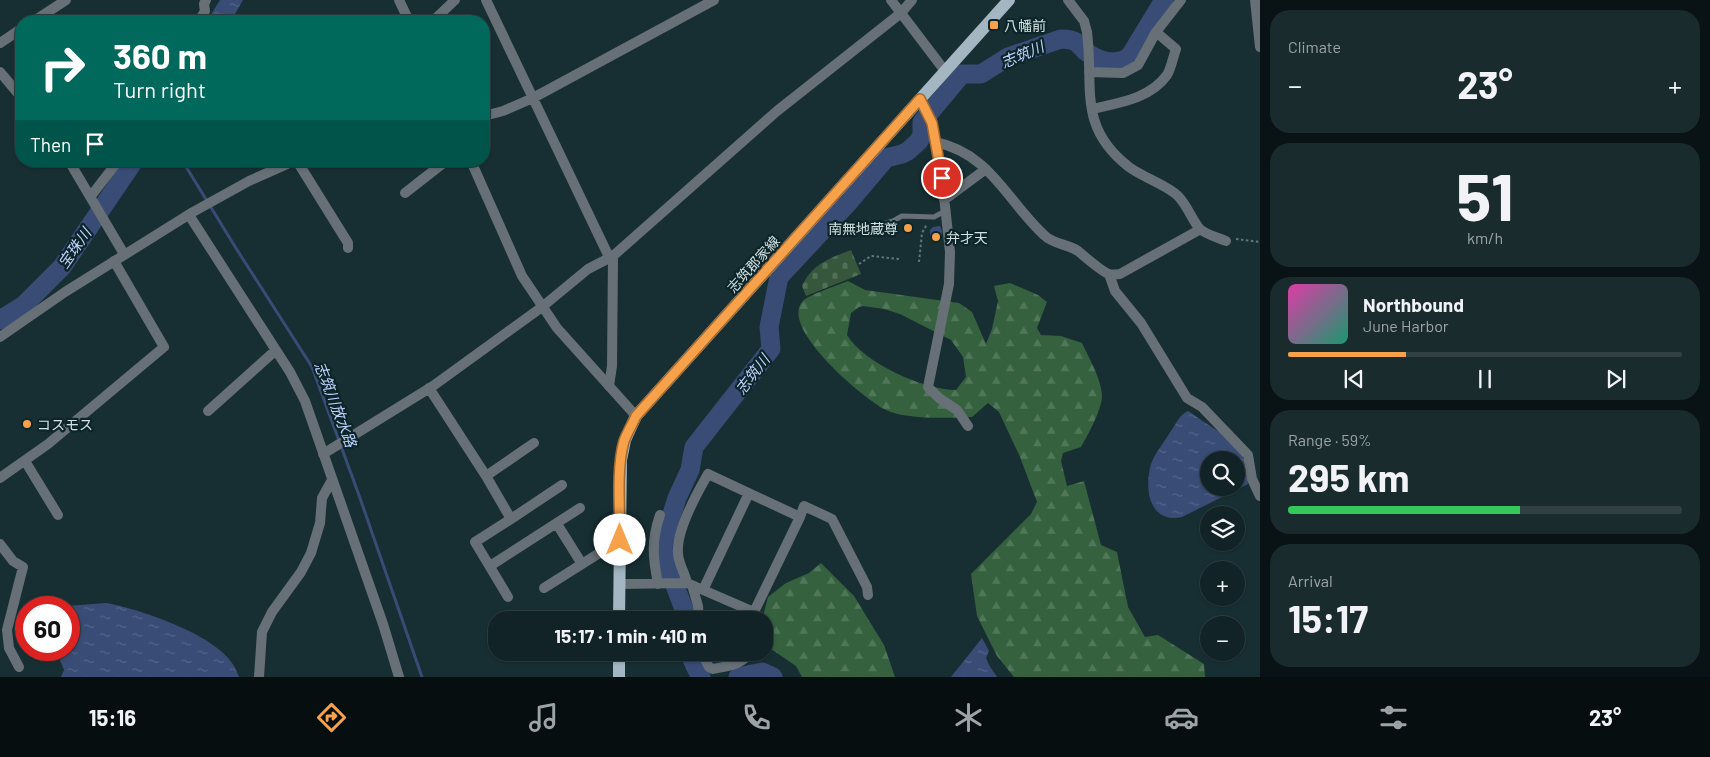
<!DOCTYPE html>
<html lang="en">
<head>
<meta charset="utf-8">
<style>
  :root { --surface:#112326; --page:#1a2b2e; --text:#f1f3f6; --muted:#9ca4a7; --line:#304043; --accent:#f7a14a }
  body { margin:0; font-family:Barlow,"Noto Sans JP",sans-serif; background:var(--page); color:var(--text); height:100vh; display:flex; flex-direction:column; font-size:19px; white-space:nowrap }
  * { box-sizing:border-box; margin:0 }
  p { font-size:16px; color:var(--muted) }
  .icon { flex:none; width:28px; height:28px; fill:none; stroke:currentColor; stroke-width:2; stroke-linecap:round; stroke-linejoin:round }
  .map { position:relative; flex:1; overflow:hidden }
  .side { display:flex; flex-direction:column; gap:10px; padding:10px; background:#091315; width:450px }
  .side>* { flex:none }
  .guide { position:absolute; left:15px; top:15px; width:475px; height:152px; border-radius:20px; box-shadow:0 1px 4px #0004,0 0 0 1px var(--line); background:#00695c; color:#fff; overflow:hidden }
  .fabs { position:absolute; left:1200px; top:451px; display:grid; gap:10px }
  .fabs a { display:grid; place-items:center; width:45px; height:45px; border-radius:50%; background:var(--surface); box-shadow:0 1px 4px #0004,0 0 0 1px var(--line); font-size:25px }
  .speed { position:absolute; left:15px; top:596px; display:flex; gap:10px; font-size:25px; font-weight:700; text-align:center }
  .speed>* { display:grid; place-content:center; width:65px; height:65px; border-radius:50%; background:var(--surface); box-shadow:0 1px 4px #0004,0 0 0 1px var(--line); line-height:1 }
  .speed .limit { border:8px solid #d22; background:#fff; color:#111 }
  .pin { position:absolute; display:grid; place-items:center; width:42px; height:42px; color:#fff; margin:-21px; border:2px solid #fff; border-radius:50%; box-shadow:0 1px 5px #0007 }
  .me { position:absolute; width:55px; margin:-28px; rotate:0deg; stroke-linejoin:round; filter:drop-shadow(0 0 4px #0008) }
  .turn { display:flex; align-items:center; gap:18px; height:105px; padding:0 15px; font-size:22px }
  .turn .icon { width:65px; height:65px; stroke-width:2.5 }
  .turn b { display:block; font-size:35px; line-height:42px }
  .then { display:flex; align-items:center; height:48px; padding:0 15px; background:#0003; gap:10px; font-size:19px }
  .big { font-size:38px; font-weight:700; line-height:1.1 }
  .side .tile { flex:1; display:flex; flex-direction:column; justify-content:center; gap:8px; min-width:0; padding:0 18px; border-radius:20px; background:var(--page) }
  .side .dial { align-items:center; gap:0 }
  .dial b { font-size:65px; line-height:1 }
  .song { display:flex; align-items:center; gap:15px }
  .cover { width:60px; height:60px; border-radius:8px; background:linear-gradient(135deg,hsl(320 70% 55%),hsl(160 70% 35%)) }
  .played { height:5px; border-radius:2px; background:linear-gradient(90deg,var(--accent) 30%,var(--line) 30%) }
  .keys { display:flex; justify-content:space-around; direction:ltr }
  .heat { display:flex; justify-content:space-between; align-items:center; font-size:28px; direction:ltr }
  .charge { height:8px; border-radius:4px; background:linear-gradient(90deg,#34c759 59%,var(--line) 0) }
  .trip { position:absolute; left:488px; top:611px; width:285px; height:50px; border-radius:20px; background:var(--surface); box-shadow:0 1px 4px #0004,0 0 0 1px var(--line); font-weight:700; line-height:50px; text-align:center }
  .tabs { display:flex; height:80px; justify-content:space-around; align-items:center; background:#070e0f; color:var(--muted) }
  .tabs .icon { width:35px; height:35px }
  .tabs .current { color:var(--accent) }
  .tabs b { font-size:22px; color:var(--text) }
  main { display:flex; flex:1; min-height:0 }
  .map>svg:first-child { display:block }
  .forest { fill:url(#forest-firs); fill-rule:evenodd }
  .cemetery { fill:url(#cemetery-stones) }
  .water { fill:url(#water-ripples); fill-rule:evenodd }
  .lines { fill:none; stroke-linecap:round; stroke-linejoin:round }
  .stream { stroke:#394c76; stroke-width:3 }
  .river { stroke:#394c76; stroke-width:19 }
  .path { stroke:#63777a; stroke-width:2; stroke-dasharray:2.5 2.5; stroke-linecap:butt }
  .service { stroke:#677076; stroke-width:5 }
  .minor { stroke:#677076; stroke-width:10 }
  .tertiary { stroke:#677076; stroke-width:10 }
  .primary { stroke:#a3b6c1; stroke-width:12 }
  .route-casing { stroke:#a16930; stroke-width:12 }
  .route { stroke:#f7a14a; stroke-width:9 }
  .poi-dot { fill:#f7a14a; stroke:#0c2529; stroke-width:2 }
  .labels { text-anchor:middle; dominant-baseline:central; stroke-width:4.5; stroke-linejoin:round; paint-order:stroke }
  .poi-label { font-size:14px; fill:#d2e0e2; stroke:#0c2529; text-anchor:start }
  .street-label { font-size:14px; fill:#d2e0e2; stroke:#0c2529 }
  .water-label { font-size:15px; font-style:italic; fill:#bed2fc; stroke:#0c2529 }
</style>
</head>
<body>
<main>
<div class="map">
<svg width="1260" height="677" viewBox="0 0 1260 677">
  <defs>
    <pattern id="forest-firs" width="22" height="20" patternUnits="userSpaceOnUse" patternTransform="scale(1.25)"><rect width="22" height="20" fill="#35613e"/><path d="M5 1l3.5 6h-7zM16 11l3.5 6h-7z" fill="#51775a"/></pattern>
    <pattern id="cemetery-stones" width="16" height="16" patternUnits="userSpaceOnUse" patternTransform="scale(1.25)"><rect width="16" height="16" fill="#36573c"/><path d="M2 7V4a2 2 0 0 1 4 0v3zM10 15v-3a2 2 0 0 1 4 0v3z" fill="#526f58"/></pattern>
    <pattern id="water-ripples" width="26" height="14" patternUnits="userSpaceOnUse" patternTransform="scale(1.25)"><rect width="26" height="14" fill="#394c76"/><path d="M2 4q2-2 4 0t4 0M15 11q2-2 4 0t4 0" fill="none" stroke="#556689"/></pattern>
  </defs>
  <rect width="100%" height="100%" fill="#172f33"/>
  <path class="forest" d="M848,281l17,9 94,13 13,9 14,32 6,-15 6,-28 -4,-15 16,-3 28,12 9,7 -10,26 4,7 20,1 21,7c7,15 20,37 20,54 -1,14 -14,38 -21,50l-18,6 -2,8 6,25 17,-5 17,64 16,7 11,55 17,30 13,-2 46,29 1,13h-191l-17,-21 -20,-40 -6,-42 60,-60 6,-12 -17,-45 -21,-45 -11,-9 -16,14c-24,1 -67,3 -88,-8 -21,-11 -106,-82 -81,-108 5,-6 36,-16 45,-20zM863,306l21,3 16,5 51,26 12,17 3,20 -10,13c-32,0 -92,-27 -109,-55l4,-22 8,-6z
    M821,563l33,33 30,49 11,32h-93l-6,-11 -25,-17 -7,-17v-12h-2l6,-23 18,-14 23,-10z"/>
  <path class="cemetery" d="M851,250l10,24 -55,22 -4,-10c10,-22 28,-28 49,-36z"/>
  <path class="water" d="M220,0h23l-12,21h-24z
    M125,161h12l-32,49 -5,-11z
    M940,226l2,5 -1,9 -3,2h-5l-3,-4v-8l3,-3z
    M1188,411l34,23 21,22 5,28 -66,33c-33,7 -38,-28 -31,-53 4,-11 14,-23 20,-33 5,-7 9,-17 17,-20zM1209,460h27v28h-27z
    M106,603c34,6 107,31 126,60 3,4 5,9 7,14h-178l3,-7 -8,-20h13v-42l-15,-1z
    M982,638l7,13 -3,7 3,7 8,12h-46z"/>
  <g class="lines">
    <path class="stream" d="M184,161l1,4 49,80 78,122 48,131 62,179"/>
    <path class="river" d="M0,320l24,-15 38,-38 72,-106
      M685,620v-8l-19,-50 -3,-13 1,-9 13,-42 13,-28 4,-23 77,-98 -2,-22 10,-50 69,-74 38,-45 16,-4 6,-3 11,-10 3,-7v-12l40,-48h19l27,-17 53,-18c5,0 10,0 15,3 4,3 6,6 9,9 13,10 31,16 45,5l34,-56
      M689,652l6,14 6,11
      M738,677l24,-5 11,5"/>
    <path class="path" d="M1236,239l24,3
      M919,262l3,-29 5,-9
      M859,264l12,-8 28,3"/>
    <path class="service" d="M866,229l27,-8 9,-5 32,1 11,-6
      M886,231l6,-4 1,-6"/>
    <path class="minor" d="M486,0l123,257
      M1068,0l16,21 3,11c7,55 -10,95 42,135 15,11 38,18 49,29 9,9 13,22 21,32 5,6 20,10 27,13
      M1255,0l5,47
      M34,21l32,-21
      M199,21l6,-10 -1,-7 2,-4
      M0,43l21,-14
      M0,72l21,25
      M1089,72l34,1 15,-8 18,-33 25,-32
      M920,99l12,24 3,19
      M1092,109c26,-6 58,-10 75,-34 4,-6 6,-18 9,-26l-20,-17
      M484,116l19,-5 30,-13 181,-98
      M69,161l55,93
      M297,161l51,82v5
      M405,193l41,-32
      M91,196l27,-35
      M944,200l42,-31
      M189,215l101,157 15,29 78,223 16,53
      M1109,274l6,17 26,32 46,75 15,9 46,48 4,24 8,17
      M609,386l3,-20 1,-110
      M429,388l57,88 25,43 51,-34
      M208,411l68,-61
      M968,426l-11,-16 -18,-12 -11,-11 21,-103 1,-32 -8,-74 -7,-36c55,11 72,59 109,93 10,10 22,8 34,16 6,5 24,21 31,23 3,1 8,0 11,0l79,-44
      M323,454l110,-68 109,-79 46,-38 25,-13 164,-145 124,-98 11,-13
      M25,461l33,54
      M486,476l48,-33
      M0,478l48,-34 116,-97 -50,-86
      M800,517l4,-11 28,13 35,68 1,8
      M557,524l25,40
      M0,544l13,17 10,6 -16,63 2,18 10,19
      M490,566l90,-58
      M687,583c-2,-10 -9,-20 -9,-30 -2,-21 19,-60 30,-79l92,43 -46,95v8
      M620,584l67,-1 67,29
      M658,584c-5,-26 -7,-43 2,-69
      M692,585l6,21 1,14
      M544,588l76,-48
      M703,590l46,-97
      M508,597l-33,-55 36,-23
      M701,652l8,15 4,2c13,-3 30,-4 37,-17
      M259,677l3,-45 10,-20 29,-40 10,-19 9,-30 2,-25 10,-18"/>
    <path class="tertiary" d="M399,0l10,21
      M891,0l54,71
      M433,21l22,-21
      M471,161l51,115 35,52 79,88
      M0,337l65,-45 128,-80 56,-31 45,-20"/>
    <path class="primary" d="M619,620l2,-160 4,-20 11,-24 373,-416
      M619,677v-25"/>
  </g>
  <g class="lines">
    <defs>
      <path id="route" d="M620,540c0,-30 -4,-71 4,-99 3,-8 8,-16 12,-25l284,-317 12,24 10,55"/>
    </defs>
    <use href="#route" class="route-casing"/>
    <use href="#route" class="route"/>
  </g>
  <g class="poi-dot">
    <rect x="989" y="20" width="10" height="10" rx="2.5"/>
    <circle cx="908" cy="228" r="5"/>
    <circle cx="936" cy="237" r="5"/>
    <circle cx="27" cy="424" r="5"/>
  </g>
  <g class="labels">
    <g class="poi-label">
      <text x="1004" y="25">八幡前</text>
      <text x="898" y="228" text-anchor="end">南無地蔵尊</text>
      <text x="946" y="237">弁才天</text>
      <text x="37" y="424">コスモス</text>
    </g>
    <g class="street-label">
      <text transform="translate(753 264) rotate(-48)">志筑郡家線</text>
    </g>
    <g class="water-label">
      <text transform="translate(1022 54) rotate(-23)">志筑川</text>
      <text transform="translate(74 248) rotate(-55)">宝珠川</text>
      <text transform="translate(752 374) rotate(-52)">志筑川</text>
      <text transform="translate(336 404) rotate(69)">志筑川放水路</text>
    </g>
  </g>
</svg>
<div class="fabs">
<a><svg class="icon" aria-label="search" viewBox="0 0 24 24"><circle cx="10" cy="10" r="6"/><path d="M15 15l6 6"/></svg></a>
<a><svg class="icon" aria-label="layers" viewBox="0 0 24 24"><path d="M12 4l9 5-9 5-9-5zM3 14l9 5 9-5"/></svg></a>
<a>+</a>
<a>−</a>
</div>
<div class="speed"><div class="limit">60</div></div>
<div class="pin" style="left:942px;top:178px;background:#d93025"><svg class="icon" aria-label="arrive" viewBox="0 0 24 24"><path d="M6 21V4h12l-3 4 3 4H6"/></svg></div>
<svg class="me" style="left:620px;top:540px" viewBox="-20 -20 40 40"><circle r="19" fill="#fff"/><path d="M0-13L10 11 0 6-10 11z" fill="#f7a14a"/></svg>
<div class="trip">15:17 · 1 min · 410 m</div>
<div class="guide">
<div class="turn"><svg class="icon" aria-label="right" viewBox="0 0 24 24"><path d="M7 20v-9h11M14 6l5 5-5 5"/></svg><div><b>360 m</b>Turn right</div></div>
<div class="then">Then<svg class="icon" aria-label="arrive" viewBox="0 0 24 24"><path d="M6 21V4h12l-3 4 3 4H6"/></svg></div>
</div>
</div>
<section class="side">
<div class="tile"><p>Climate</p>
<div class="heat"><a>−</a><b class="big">23°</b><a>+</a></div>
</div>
<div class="tile dial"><b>51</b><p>km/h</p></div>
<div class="tile">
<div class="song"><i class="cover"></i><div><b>Northbound</b><p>June Harbor</p></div></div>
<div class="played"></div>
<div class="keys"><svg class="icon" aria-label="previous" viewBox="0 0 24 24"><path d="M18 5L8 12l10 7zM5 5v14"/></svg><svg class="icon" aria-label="pause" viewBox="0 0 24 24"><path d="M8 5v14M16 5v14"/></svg><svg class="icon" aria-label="next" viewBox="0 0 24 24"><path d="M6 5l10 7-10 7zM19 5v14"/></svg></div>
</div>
<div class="tile"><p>Range · 59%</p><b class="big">295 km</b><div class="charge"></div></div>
<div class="tile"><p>Arrival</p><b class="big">15:17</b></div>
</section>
</main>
<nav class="tabs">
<b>15:16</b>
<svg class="icon current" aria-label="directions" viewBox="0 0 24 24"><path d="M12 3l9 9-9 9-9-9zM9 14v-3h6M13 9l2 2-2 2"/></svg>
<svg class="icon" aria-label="music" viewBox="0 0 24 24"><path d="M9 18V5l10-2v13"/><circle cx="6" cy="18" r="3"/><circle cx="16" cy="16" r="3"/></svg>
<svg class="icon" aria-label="phone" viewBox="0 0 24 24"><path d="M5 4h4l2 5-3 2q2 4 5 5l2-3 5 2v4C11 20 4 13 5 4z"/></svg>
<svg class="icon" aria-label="climate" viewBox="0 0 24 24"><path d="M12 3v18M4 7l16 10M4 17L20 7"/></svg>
<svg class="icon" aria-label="car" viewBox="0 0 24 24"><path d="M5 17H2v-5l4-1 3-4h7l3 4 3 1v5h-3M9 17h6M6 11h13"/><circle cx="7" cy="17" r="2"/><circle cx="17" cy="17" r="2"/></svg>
<svg class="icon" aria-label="filters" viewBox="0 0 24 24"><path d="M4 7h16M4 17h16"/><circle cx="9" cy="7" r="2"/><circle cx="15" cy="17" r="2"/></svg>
<b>23°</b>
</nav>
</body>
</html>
